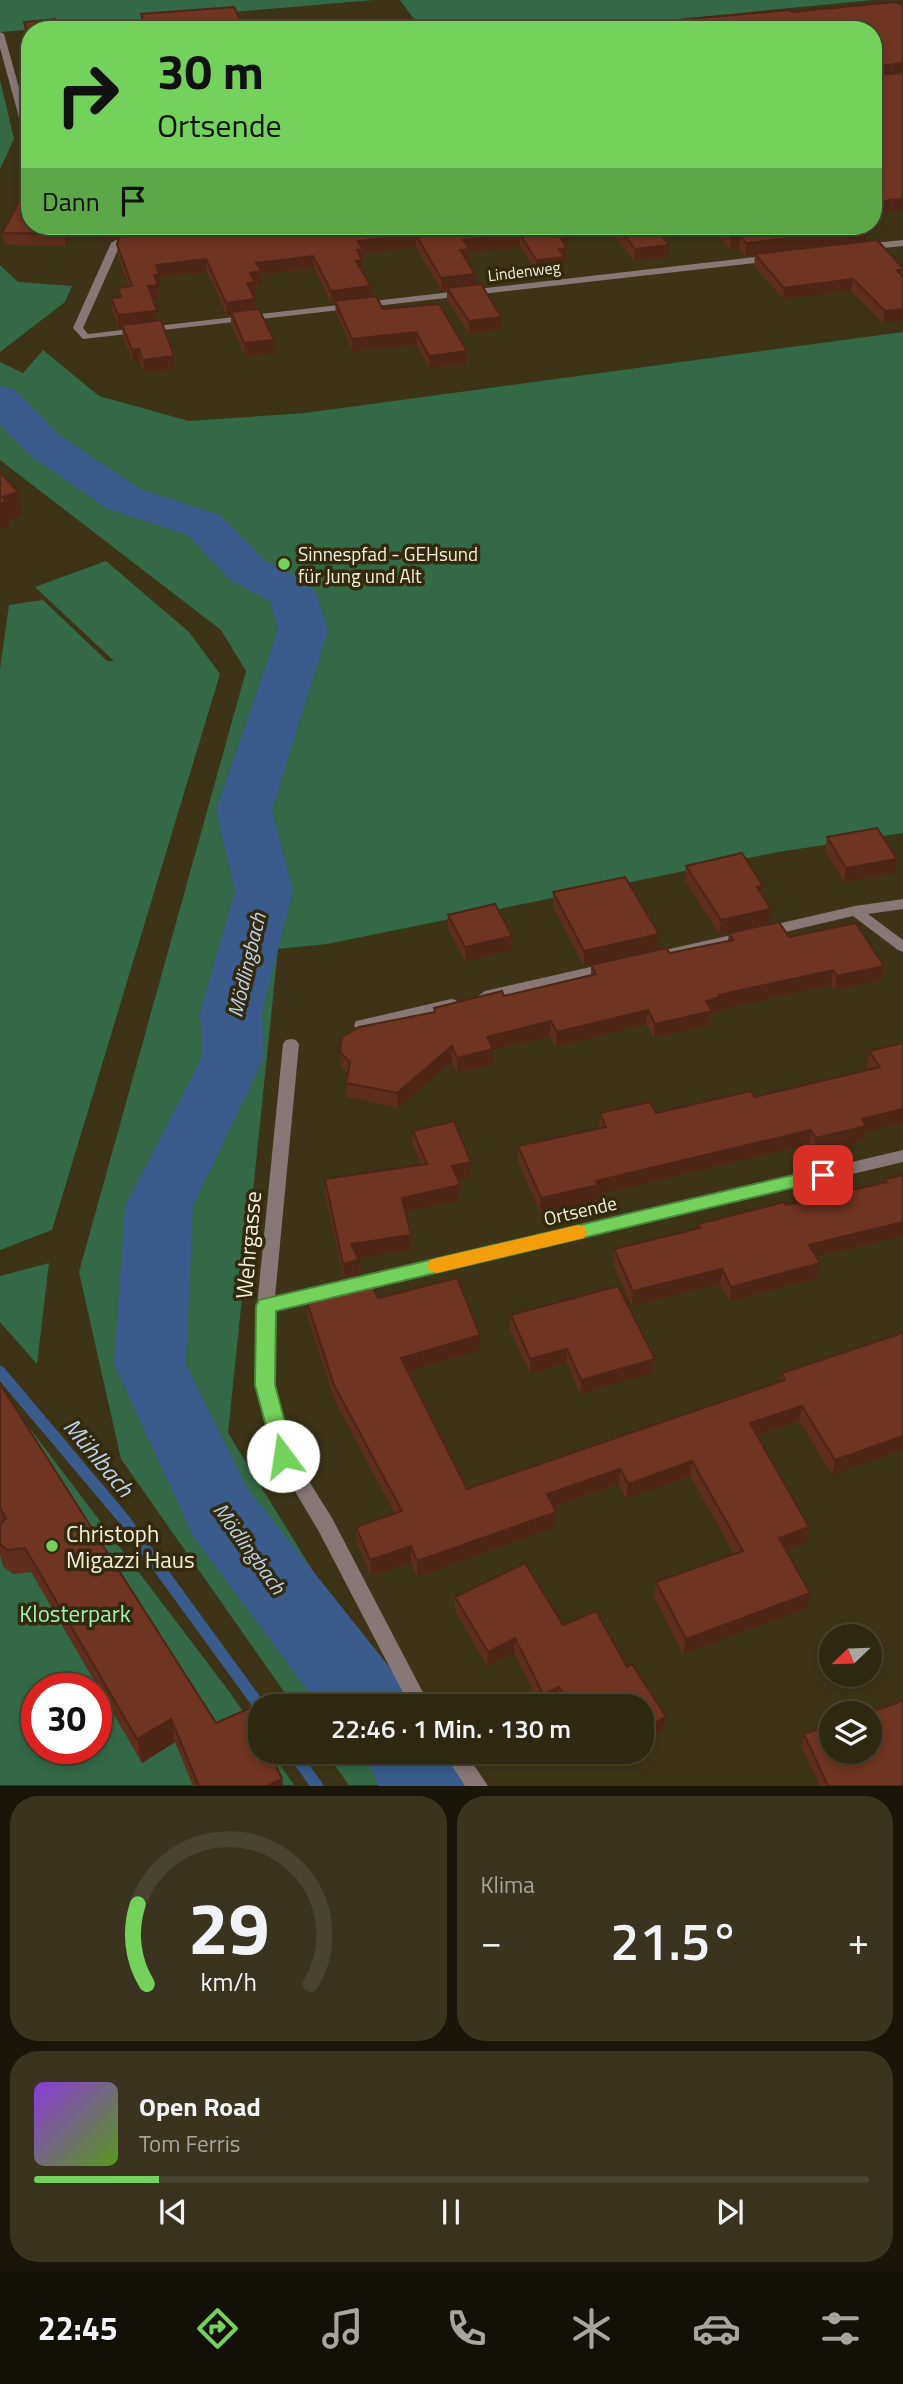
<!DOCTYPE html>
<html lang="de">
<head>
<meta charset="utf-8">
<style>
  :root { --surface:#2e2711; --page:#3a331f; --text:#f1f3f6; --muted:#a7a59f; --line:#494431; --accent:#74d25c }
  body { margin:0; font-family:"Titillium Web",sans-serif; background:var(--page); color:var(--text); height:100vh; display:flex; flex-direction:column; font-size:26px; white-space:nowrap }
  * { box-sizing:border-box; margin:0 }
  p { font-size:23px; color:var(--muted) }
  .icon { flex:none; width:38px; height:38px; fill:none; stroke:currentColor; stroke-width:2; stroke-linecap:round; stroke-linejoin:round }
  .map { position:relative; height:1786px; overflow:hidden }
  .panel { display:flex; flex-direction:column; gap:10px; padding:10px; background:#191509; flex:1 }
  .panel>* { flex:none }
  .hud { position:absolute; left:21px; top:21px; width:861px; height:214px; border-radius:28px; box-shadow:0 4px 10px #0003,0 0 0 2px var(--line); background:#74d25c; color:#111; overflow:hidden }
  .needle { width:46px; rotate:247deg }
  .fabs { position:absolute; left:819px; top:1624px; display:grid; gap:14px }
  .fabs a { display:grid; place-items:center; width:63px; height:63px; border-radius:50%; background:var(--surface); box-shadow:0 4px 10px #0003,0 0 0 2px var(--line); font-size:35px }
  .speed { position:absolute; left:21px; top:1673px; display:flex; gap:14px; font-size:35px; font-weight:700; text-align:center }
  .speed>* { display:grid; place-content:center; width:91px; height:91px; border-radius:50%; background:var(--surface); box-shadow:0 4px 10px #0003,0 0 0 2px var(--line); line-height:1 }
  .speed .limit { border:10px solid #d22; background:#fff; color:#111 }
  .pin { position:absolute; display:grid; place-items:center; width:60px; height:60px; color:#fff; margin:-30px; border-radius:14px; box-shadow:0 4px 10px #0006 }
  .me { position:absolute; width:77px; margin:-38px; rotate:346deg; stroke-linejoin:round; filter:drop-shadow(0 0 5px #0008) }
  .turn { display:flex; align-items:center; gap:24px; height:147px; padding:0 21px; font-size:32px }
  .turn .icon { width:91px; height:91px; stroke-width:2.5 }
  .turn b { display:block; font-size:49px; line-height:60px }
  .then { display:flex; align-items:center; height:66px; padding:0 21px; background:#0003; gap:14px; font-size:26px }
  .big { font-size:52px; font-weight:600; line-height:1.1 }
  .panel .tile { flex:1; display:flex; flex-direction:column; justify-content:center; gap:10px; min-width:0; padding:0 24px; border-radius:28px; background:var(--page) }
  .panel .dial { align-items:center; gap:0 }
  .dial svg { height:182px; overflow:visible; fill:none; stroke:var(--line); stroke-width:7; stroke-linecap:round; text-anchor:middle }
  .dial text { fill:var(--text); stroke:none }
  .song { display:flex; align-items:center; gap:21px }
  .cover { width:84px; height:84px; border-radius:10px; background:linear-gradient(135deg,hsl(270 70% 55%),hsl(90 70% 35%)) }
  .played { height:7px; border-radius:4px; background:linear-gradient(90deg,var(--accent) 15%,var(--line) 15%) }
  .keys { display:flex; justify-content:space-around; direction:ltr }
  .heat { display:flex; justify-content:space-between; align-items:center; font-size:38px; direction:ltr }
  .panel .tiles { flex:1; display:grid; gap:10px; grid-template-columns:1fr 1fr }
  .tile:last-child { grid-column:span 2 }
  .trip { position:absolute; left:248px; top:1694px; width:406px; height:70px; border-radius:28px; background:var(--surface); box-shadow:0 4px 10px #0003,0 0 0 2px var(--line); font-weight:600; line-height:70px; text-align:center }
  .tabs { display:flex; height:112px; justify-content:space-around; align-items:center; background:#121007; color:var(--muted) }
  .tabs .icon { width:49px; height:49px }
  .tabs .current { color:var(--accent) }
  .tabs b { font-size:32px; color:var(--text) }
  .map>svg:first-child { display:block }
  .green { fill:#336946; fill-rule:evenodd }
  .lines { fill:none; stroke-linecap:round; stroke-linejoin:round }
  .stream { stroke:#395c8c; stroke-width:12 }
  .river { fill:#395c8c; fill-rule:evenodd }
  .minor { fill:#877776; fill-rule:evenodd }
  .wall { fill:#5f2e1c }
  .shaded-wall { fill:#4e2516 }
  .building { fill:#6f3520; stroke:#4e2516; stroke-width:2 }
  .route { fill:#74d25c; stroke:#4b883c; stroke-width:2 }
  .slow { fill:#f59e0b }
  .poi-dot { fill:#74d25c; stroke:#332a0d; stroke-width:2.5 }
  .labels { text-anchor:middle; dominant-baseline:central; stroke-width:7; stroke-linejoin:round; paint-order:stroke }
  .far-street-label { font-size:16px; fill:#f3eedd; stroke:#332a0d }
  .poi-label { font-size:19px; fill:#f3eedd; stroke:#332a0d; text-anchor:start }
  .street-label { font-size:19px; fill:#f3eedd; stroke:#332a0d }
  .water-label { font-size:21px; font-style:italic; fill:#bed3f1; stroke:#332a0d }
  .near-street-label { font-size:23px; fill:#f3eedd; stroke:#332a0d }
  .near-poi-label { font-size:23px; fill:#f3eedd; stroke:#332a0d; text-anchor:start }
  .near-park-label { font-size:23px; fill:#9bf3b8; stroke:#332a0d }
  .near-water-label { font-size:24px; font-style:italic; fill:#bed3f1; stroke:#332a0d }
</style>
</head>
<body>
<div class="map">
<svg width="903" height="1786" viewBox="0 0 903 1786">
  <rect width="100%" height="100%" fill="#3d3417"/>
  <path class="green" d="M0,0h374l-374,32z
    M400,0h473l-307,30h-144z
    M0,80l14,59 -14,30z
    M0,265l18,17 54,4 -7,16 -65,50z
    M903,332v501l-125,19 -451,92 -49,5 -50,484 168,273h-102l-173,-247 -42,-187 167,-601 -25,-41 -221,-170v-98l23,11 20,-23 56,46 90,25 116,-8z
    M106,561l83,71 31,42 -168,556 -52,20v-581l9,-64 34,-5 64,61h7l-79,-74z
    M49,1263l-12,101 -37,-42v-46z
    M0,1389l228,301 33,47v15h10l23,33h-294zM37,1689h59v59h-59z
    M325,1752h81l-6,14 15,19h-66z"/>
  <g class="lines">
    <path class="stream" d="M0,1372l122,145 139,191
      M293,1752l24,34"/>
    <path class="river" d="M0,386l15,4 44,45 81,54 80,26 44,45 45,23 7,10 12,37 -56,180 21,81 -31,121 2,45 -71,149 -7,158 61,124 151,190 12,28h-91l-126,-170 -79,-172 11,-158 77,-149 -2,-45 35,-121 -19,-81 62,-180 -8,-29 -40,-21 -42,-45 -80,-26 -81,-56 -27,-29z
      M363,1752h94l16,34h-94z"/>
    <path class="minor" d="M0,32l4,2 26,93v18l-4,-2 -26,-95z
      M116,240l5,3 -38,85 5,6 685,-79 5,3 -5,3 -690,78 -10,-11 38,-85z
      M903,240v6l-40,4 -5,-3 5,-3z
      M903,899v10l-35,5 35,26v12l-5,-2 -45,-34 -89,21 -7,-5 7,-5 91,-21z
      M745,932l5,2 2,3 -2,3 -85,20 -7,-5 7,-5z
      M608,963l7,5 -2,4 -128,29 -7,-5 7,-5z
      M451,999l5,1 2,4 -2,4 -95,22 -5,-1 -2,-4 2,-4 5,-1z
      M291,1039l5,1 3,4 -24,253 628,-147v12l-628,149 -1,75 18,68 40,64 98,188h-20l-92,-176 -44,-74 -18,-70 1,-80 26,-262 3,-4z
      M443,1752h22l23,34h-23z"/>
  </g>
  <path class="wall" d="M141,14l104,16h-101l-2,-6z
    M24,22l6,8v17l-5,-14z
    M30,226h46l-10,20 -62,-1 -2,-12z
    M99,226h461l8,12v12l-1,11h-3v8l-28,3 -16,-25 -51,5v9l-2,1 8,12v11l26,32v12l-32,4 -22,-33v-10l-6,1 -25,-44 -53,6v19l8,25 12,12 84,42v13l-38,4 -12,-23 -64,6 -17,-38 -1,-10h-4l-17,-35 -53,6 1,10 -7,1 1,10h-3l2,4v11l19,30 1,13 -30,3 -14,-31v-10h-4l-20,-43 -48,5 1,10h-2l1,11h-7l5,13 1,10 17,48 -31,4 -4,-11h-7l-10,-25 -1,-10 -3,1 -7,-17 -1,-13 8,-1 -1,-9 11,-1 -11,-31 -1,-12 2,-5 -2,-1 -14,3z
    M607,226h257l3,3 -1,13 37,26v52l-20,3 -32,-32 -68,8 -29,-33 1,-12 -10,2 -6,-8 -9,1 -15,-17 -51,6 4,19 -34,4z
    M827,837l70,22 -2,14 -51,9 -19,-31z
    M686,866l83,57 -50,12 -34,-55z
    M553,892l106,42 -2,15 -73,17 -31,-59z
    M448,915l64,35 -47,11 -17,-32z
    M729,933l60,4 93,43 -47,10 -4,-5 -112,25v2l-8,2 -1,11 -56,13 -8,-14 -90,23 -6,-11 -57,14v14l-36,9 -5,-12 -54,47 -51,-11 -1,-14 2,-9 -7,-7 -1,-15 94,-40v-4l70,-12 87,-21v-10l79,-12 58,-12z
    M903,1043v80l-38,9 -1,8 -50,13 -5,-9 -212,51v5l-57,13 -22,-52v-15l81,-18 1,-15h56l99,-16 114,-28 -2,-4 2,-14z
    M413,1131l58,45 -14,3 3,6 -1,15 -54,12 6,38 -53,8 1,17 -15,3 -19,-84v-15l96,-14 -8,-20z
    M903,1175v61l-87,21 4,6 -3,15 -88,23 -9,-17 -88,22 -19,-42 1,-15 83,-20 1,-5 187,-42v-3z
    M347,1281l31,17 102,37v15l-72,21 59,118 313,-108 2,-8 121,-40 -71,142 -33,-54 -42,15 49,107 -20,7 21,58 -124,46 -29,-57 2,-15 78,-28 -44,-78 -64,23 -7,-15 -66,23 2,20 -138,50 -6,-15 -40,14 -14,-33 -1,-16 39,-13 -60,-113 -28,-86 -1,-16 42,-9z
    M511,1315l144,44 -2,14 -73,21 -13,-31 -37,11 -20,-44z
    M0,1384l216,339 66,56 1,7h-90l-18,-44 -33,21 -111,-191 -18,2 -10,-8 -3,-11z
    M455,1597l108,28 64,42 37,64 -22,-25h-81l-3,-5 -12,5h-5l-27,-53 -27,13 -32,-55z
    M804,1734l99,52h-83l-19,-40z
    M589,1752h37l-28,14z"/>
  <path class="shaded-wall" d="M903,63v11l-30,4v-11z
    M903,199v12l-30,3v-12z
    M68,226h8l-10,20 -2,-12z
    M116,226l1,12 -14,3 -1,-12z
    M668,226h48l-1,6 -61,8 1,-13z
    M867,229l-1,13 -121,14 1,-13z
    M520,234v13l-51,5v9l-9,1v-12l3,-10z
    M416,235v12l-53,6v19l-7,-11 2,-20z
    M740,236l-1,12 -9,1 1,-12z
    M568,238l-1,23h-3v8l-28,3v-12l25,-21z
    M669,245l-1,12 -34,4 1,-12z
    M313,256l1,12 -53,6 1,10 -7,1 1,10 -8,1 -1,-13 3,-10 6,-10z
    M206,259l1,13 -48,5 1,10h-2l1,11 -10,1 -1,-13 6,-11 2,-10z
    M475,274v13l-28,1v2l-6,1v-13z
    M853,279l-2,12 -68,8 1,-11z
    M371,286v13l-40,4v-12z
    M255,299l1,13h-25v3h-4l-1,-12z
    M903,309v11l-20,3 2,-12z
    M157,311l1,12 -36,2v2l-3,1 -1,-13z
    M501,317v12l-32,4v-12z
    M416,332l1,13 -64,6 -1,-12z
    M274,340l1,13 -30,3 -1,-13z
    M139,349l1,13h-7l-1,-12z
    M467,351v13l-38,4v-12z
    M174,356l1,13 -31,4 -1,-13z
    M18,492l4,24 -13,4 1,6 -10,3v-25l2,-7z
    M897,859l-2,14 -51,9 2,-14z
    M763,886l-2,14 -4,-13z
    M771,909l-2,14 -50,12 2,-15z
    M659,934l-2,15 -73,17v-15z
    M512,936v14l-47,11v-14z
    M884,966l-2,14 -47,10 2,-14z
    M833,970l-2,15 -112,25v2l-8,2 -1,11 -56,13 1,-14 64,-29z
    M648,1010l-2,14 -90,23 1,-15z
    M551,1021l-1,15 -57,14v14l-36,9v-15l30,-21z
    M452,1046v15l-54,47 -1,-15z
    M903,1109v14l-38,9 -1,8 -50,13 2,-15 46,-19z
    M811,1130l-2,14 -212,51v5l-57,13 1,-15 55,-17z
    M471,1162v14l-19,5v-15z
    M460,1185l-1,15 -57,13v-15z
    M903,1222v14l-96,23 2,-14z
    M411,1235v15l-59,9 -1,-15z
    M359,1260v15l-15,3 -1,-14z
    M820,1263l-3,15 -88,23 2,-14z
    M722,1269l-2,15 -88,22 1,-15z
    M480,1335v15l-78,23 -1,-15z
    M567,1349v14l-37,11v-15z
    M655,1359l-2,14 -73,21 1,-14z
    M802,1406l-3,15 -52,18 3,-16z
    M903,1436v14l-71,25 3,-15z
    M692,1461l-2,15 -64,23 2,-15z
    M620,1469l-1,15 -73,25 1,-15z
    M556,1512l-1,15 -138,50v-16z
    M809,1527l-3,16 -30,10 3,-15z
    M411,1546v16l-40,14 -1,-16z
    M810,1593l-3,15 -124,46 3,-15z
    M515,1638l-1,15 -27,13 1,-14z
    M559,1687l-1,14 -12,5h-4l1,-12z
    M666,1717l-2,14 -22,12v-13z
    M171,1719l4,23 -33,21 -5,-24z
    M601,1752h25l-28,14 2,-13z
    M282,1779l1,7h-16z"/>
  <path class="building" d="M895,2l8,3v58l-30,4v-37h-305l221,-20 3,2z
    M234,7l11,23h-98l-6,-16z
    M55,19l4,11h-29v10l-6,-18z
    M405,19l8,11h-167z
    M903,73v126l-30,3v-128l2,1z
    M30,182v44h38l-4,8 -62,-1z
    M101,226h14l-13,3z
    M116,226h444l8,12 -7,1 6,9 -8,1 5,8 -28,3 -16,-26 -57,6 6,9 -9,1 15,24 -34,4 -25,-43 -58,6 5,8 -6,1 5,10 -6,1 15,25 -40,5 -18,-35 -57,7 5,8 -11,2 5,9 -8,1 8,16 -29,4 -20,-44 -50,6 3,10h-5l4,10 -10,1 9,25 -39,4 -7,-17 10,-1 -3,-9 14,-2 -15,-42 5,-14z
    M617,226h51l-13,1 14,18 -34,4z
    M721,226h143l3,3 -121,14 -6,-7 -9,1z
    M877,240l26,28v2h-6l6,7v32l-18,2 -32,-32 -69,9 -29,-34z
    M481,284l20,33 -32,4 -22,-33z
    M376,296l7,13 56,-5 28,47 -38,5 -13,-24 -64,7 -17,-38z
    M259,309l15,31 -30,3 -13,-31z
    M161,320l13,36 -31,4 -4,-11 -7,1 -10,-25z
    M0,472l18,20 -16,5 4,5 -6,2z
    M877,828l20,31 -51,9 -19,-31z
    M742,853l21,33 -6,1 14,22 -50,11 -35,-54z
    M625,877l34,57 -75,17 -31,-59z
    M495,904l17,32 -47,11 -17,-32z
    M779,922l10,15 67,-14 28,43 -47,10 -4,-6 -114,25 1,2 -14,4 6,10 -57,13 -7,-14 -91,22 -6,-11 -64,16 6,12 -36,9 -5,-12 -55,47 -51,-10 4,-21 -10,-10 2,-15 17,-10 76,-15 -1,-4 68,-17 2,5 92,-22 -5,-9 75,-17 4,5 63,-13 -4,-7z
    M903,1043v66l-41,10 4,7 -50,12 -5,-8 -215,51 2,4 -57,13 -23,-52 88,-19 -6,-14 50,-11 6,11 95,-22 4,6 125,-30 -11,-16z
    M454,1121l17,41 -19,4 8,19 -58,13 9,37 -60,9 8,16 -16,4 -18,-85 102,-15 -14,-33z
    M903,1175v47l-94,23 11,18 -89,24 -9,-18 -89,22 -19,-42 86,-21 -2,-4 86,-22 2,3 101,-23 -2,-3z
    M367,1276l11,22 79,-20 23,57 -79,23 66,131 318,-109 -3,-7 121,-40v103l-68,24 -33,-54 -52,17 59,104 -30,11 31,55 -124,46 -30,-57 87,-31 -51,-90 -64,23 -8,-15 -73,25 9,18 -139,49 -6,-15 -41,14 -14,-33 46,-16 -68,-126 -28,-86 43,-9 -2,-9z
    M618,1286l37,73 -74,21 -14,-31 -37,10 -19,-44z
    M0,1384l216,339 34,-15 11,24v20h9l12,27 -15,7h-68l-28,-67 -34,20 -112,-191 -18,2 -7,-6v-20l6,-6 -6,-10z
    M525,1563l38,62 33,-14 31,56 5,-3 34,53 -24,13v-24h-71l-12,-19 -16,7 -28,-56 -27,14 -33,-55z
    M903,1701v85h-75l-24,-52 27,-9v27h39v-39h-3z"/>
  <path class="route" d="M823,1168l7,2 3,5 -3,4 -554,132 -1,74 19,71 -4,7 -7,2 -7,-2 -21,-78 1,-79 3,-6z"/>
  <path class="slow" d="M578,1225l6,2 3,5 -3,6 -147,35 -7,-2 -3,-5 3,-6 7,-2z"/>
  <g class="poi-dot">
    <circle cx="284" cy="564" r="7"/>
    <circle cx="52" cy="1546" r="7"/>
  </g>
  <g class="labels">
    <g class="far-street-label">
      <text transform="translate(524 271) rotate(-7)">Lindenweg</text>
    </g>
    <g class="poi-label">
      <text x="298" y="553">Sinnespfad - GEHsund<tspan x="298" dy="22">für Jung und Alt</tspan></text>
    </g>
    <g class="street-label">
      <text transform="translate(580 1210) rotate(-13)">Ortsende</text>
    </g>
    <g class="water-label">
      <text transform="translate(246 965) rotate(-77)">Mödlingbach</text>
      <text transform="translate(250 1548) rotate(54)">Mödlingbach</text>
    </g>
    <g class="near-street-label">
      <text transform="translate(248 1245) rotate(-85)">Wehrgasse</text>
    </g>
    <g class="near-poi-label">
      <text x="66" y="1533">Christoph<tspan x="66" dy="26">Migazzi Haus</tspan></text>
    </g>
    <g class="near-park-label">
      <text x="75" y="1613">Klosterpark</text>
    </g>
    <g class="near-water-label">
      <text transform="translate(99 1457) rotate(50)">Mühlbach</text>
    </g>
  </g>
</svg>
<div class="fabs">
<a><svg class="needle" viewBox="-14 -14 28 28"><path d="M0-13l5 13h-10z" fill="#e53935"/><path d="M0 13l5-13h-10z" fill="#a7a59f"/></svg></a>
<a><svg class="icon" aria-label="layers" viewBox="0 0 24 24"><path d="M12 4l9 5-9 5-9-5zM3 14l9 5 9-5"/></svg></a>
</div>
<div class="speed"><div class="limit">30</div></div>
<div class="pin" style="left:823px;top:1175px;background:#d93025"><svg class="icon" aria-label="arrive" viewBox="0 0 24 24"><path d="M6 21V4h12l-3 4 3 4H6"/></svg></div>
<svg class="me" style="left:283px;top:1456px" viewBox="-20 -20 40 40"><circle r="19" fill="#fff"/><path d="M0-13L10 11 0 6-10 11z" fill="#74d25c"/></svg>
<div class="trip">22:46 · 1 Min. · 130 m</div>
<div class="hud">
<div class="turn"><svg class="icon" aria-label="right" viewBox="0 0 24 24"><path d="M7 20v-9h11M14 6l5 5-5 5"/></svg><div><b>30 m</b>Ortsende</div></div>
<div class="then">Dann<svg class="icon" aria-label="arrive" viewBox="0 0 24 24"><path d="M6 21V4h12l-3 4 3 4H6"/></svg></div>
</div>
</div>
<section class="panel">
<div class="tiles">
<div class="tile dial"><svg viewBox="0 0 100 80">
<path d="M14 69A42 42 0 1 1 86 69"/>
<path d="M14 69A42 42 0 0 1 10 34" stroke="#74d25c"/>
<text x="50" y="56" font-size="32" font-weight="700">29</text>
<text x="50" y="72" font-size="11">km/h</text>
</svg></div>
<div class="tile"><p>Klima</p>
<div class="heat"><a>−</a><b class="big">21.5°</b><a>+</a></div>
</div>
<div class="tile">
<div class="song"><i class="cover"></i><div><b>Open Road</b><p>Tom Ferris</p></div></div>
<div class="played"></div>
<div class="keys"><svg class="icon" aria-label="previous" viewBox="0 0 24 24"><path d="M18 5L8 12l10 7zM5 5v14"/></svg><svg class="icon" aria-label="pause" viewBox="0 0 24 24"><path d="M8 5v14M16 5v14"/></svg><svg class="icon" aria-label="next" viewBox="0 0 24 24"><path d="M6 5l10 7-10 7zM19 5v14"/></svg></div>
</div>
</div>
</section>
<nav class="tabs">
<b>22:45</b>
<svg class="icon current" aria-label="directions" viewBox="0 0 24 24"><path d="M12 3l9 9-9 9-9-9zM9 14v-3h6M13 9l2 2-2 2"/></svg>
<svg class="icon" aria-label="music" viewBox="0 0 24 24"><path d="M9 18V5l10-2v13"/><circle cx="6" cy="18" r="3"/><circle cx="16" cy="16" r="3"/></svg>
<svg class="icon" aria-label="phone" viewBox="0 0 24 24"><path d="M5 4h4l2 5-3 2q2 4 5 5l2-3 5 2v4C11 20 4 13 5 4z"/></svg>
<svg class="icon" aria-label="climate" viewBox="0 0 24 24"><path d="M12 3v18M4 7l16 10M4 17L20 7"/></svg>
<svg class="icon" aria-label="car" viewBox="0 0 24 24"><path d="M5 17H2v-5l4-1 3-4h7l3 4 3 1v5h-3M9 17h6M6 11h13"/><circle cx="7" cy="17" r="2"/><circle cx="17" cy="17" r="2"/></svg>
<svg class="icon" aria-label="filters" viewBox="0 0 24 24"><path d="M4 7h16M4 17h16"/><circle cx="9" cy="7" r="2"/><circle cx="15" cy="17" r="2"/></svg>
</nav>
</body>
</html>
